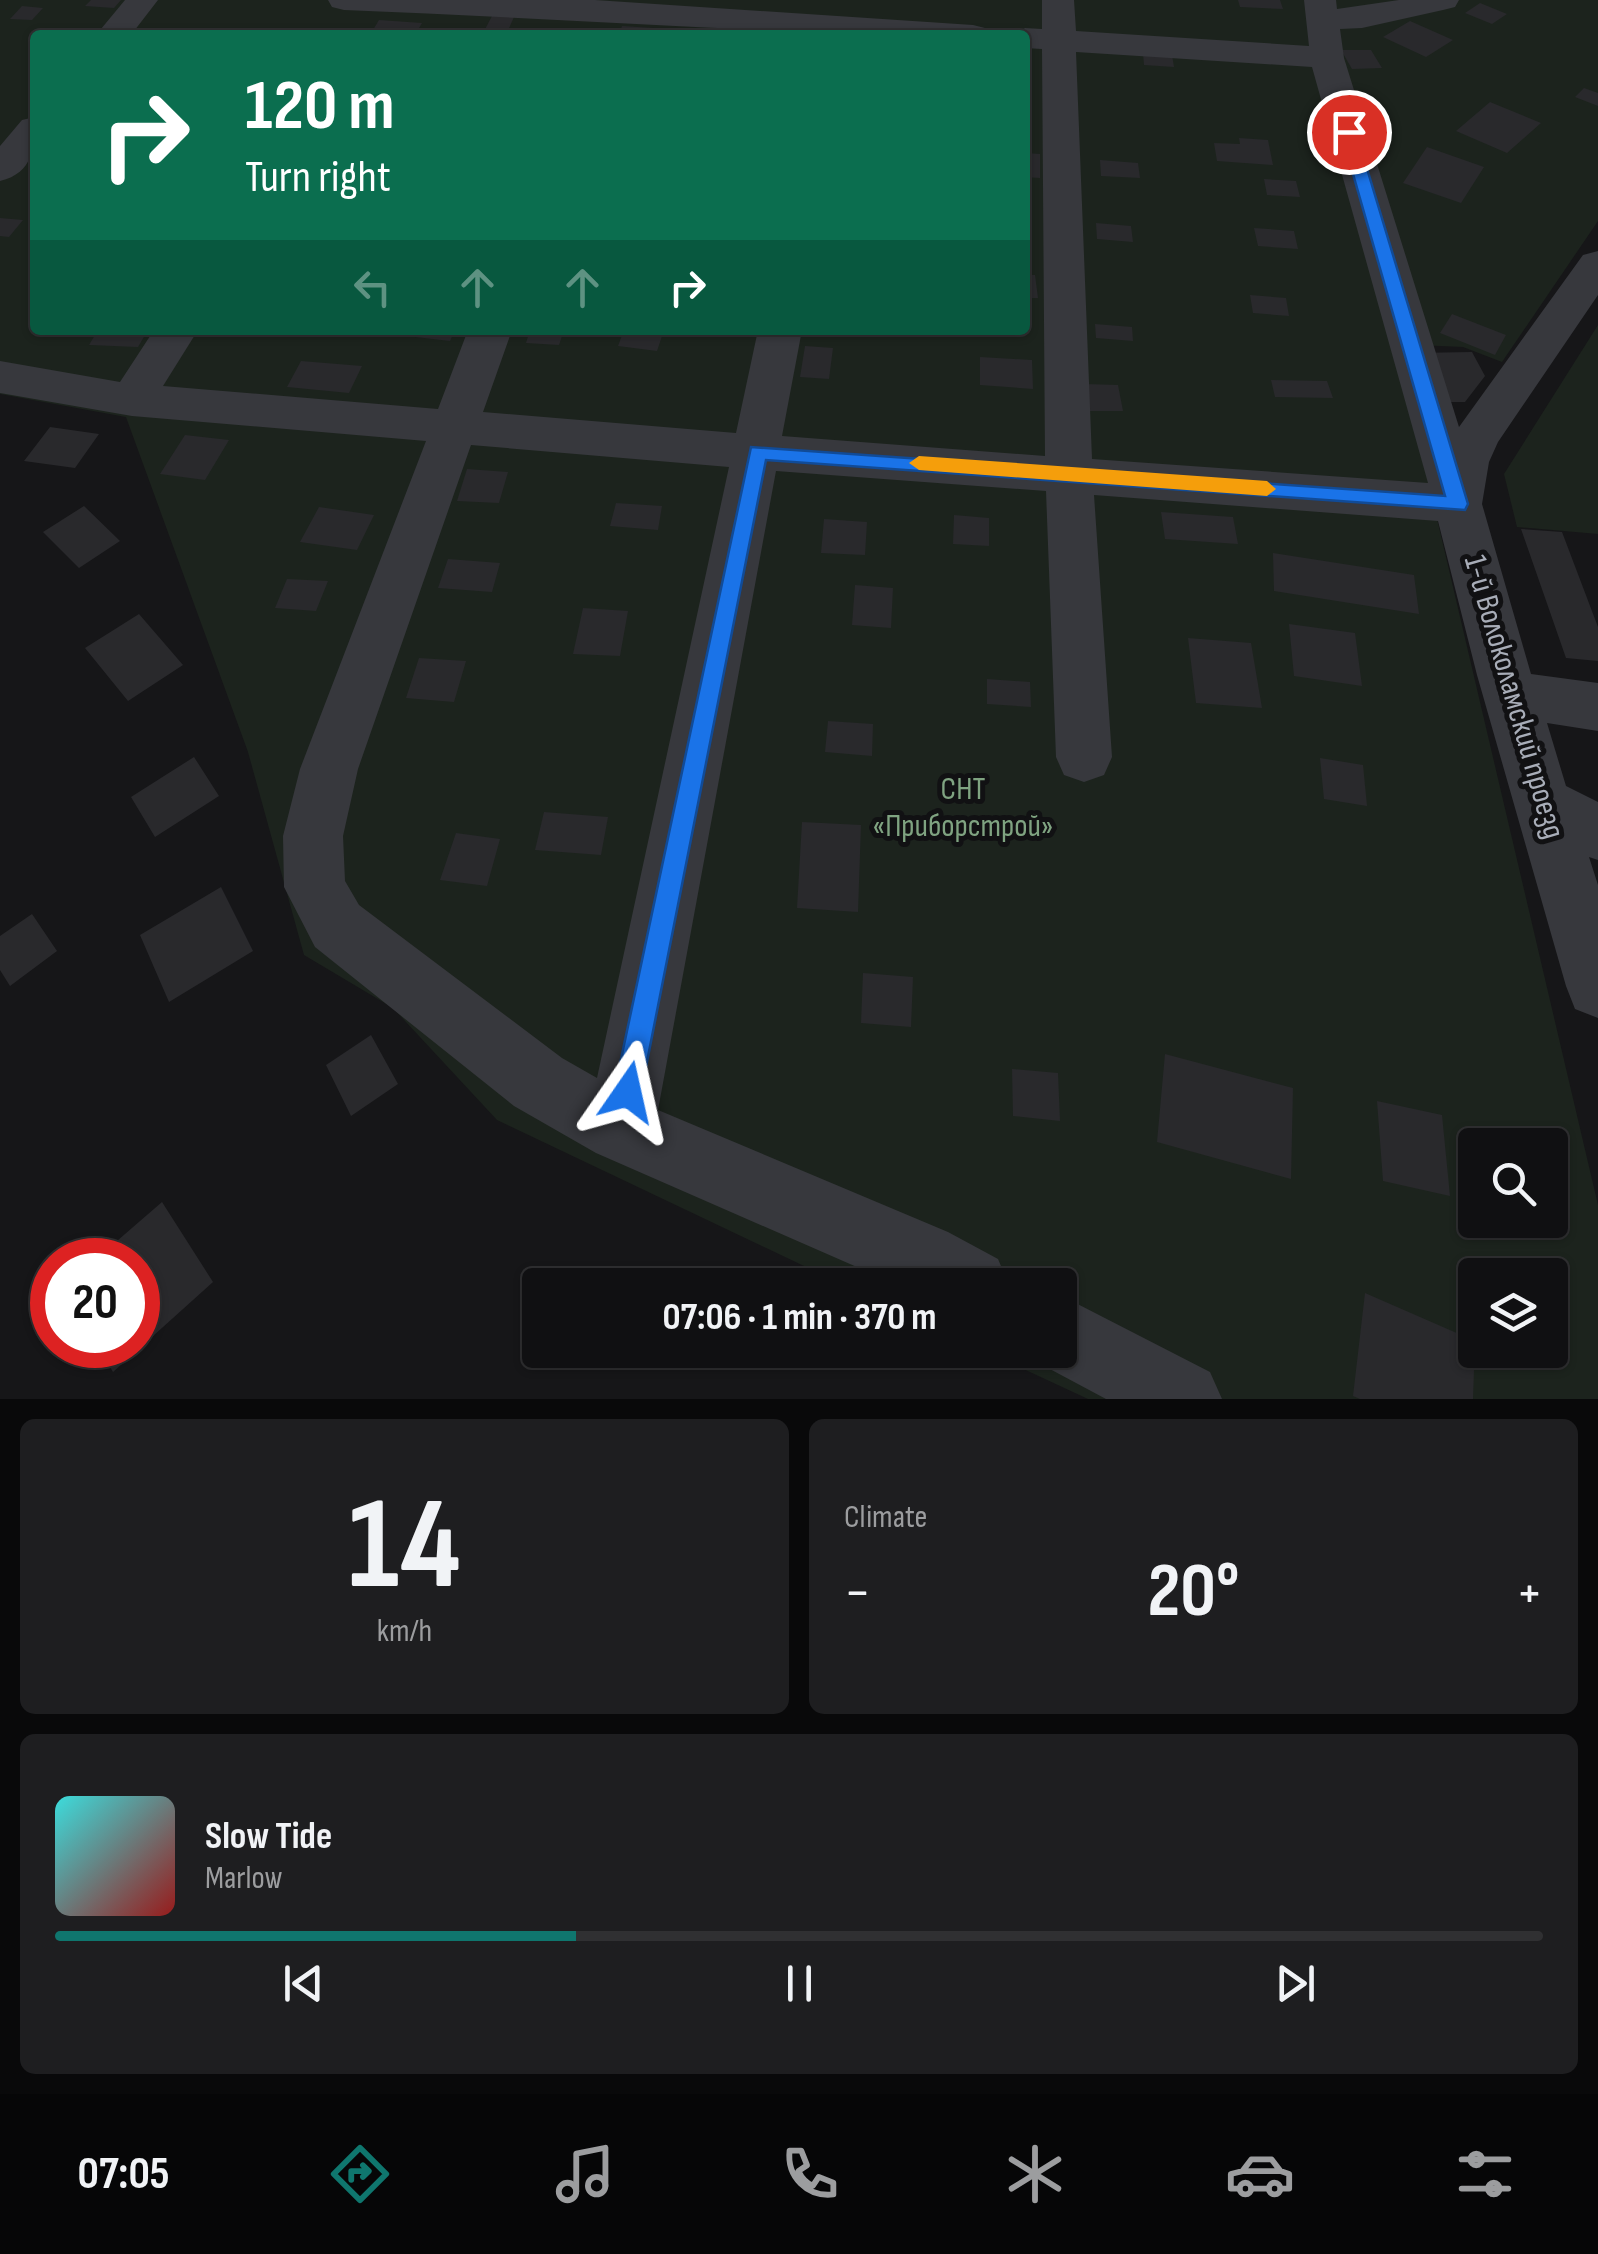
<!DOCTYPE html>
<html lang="en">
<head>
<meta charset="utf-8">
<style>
  :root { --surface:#101012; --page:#1e1e20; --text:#f1f3f6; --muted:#9c9d9f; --line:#303032; --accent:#0f766e }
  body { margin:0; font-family:"Sofia Sans Condensed",sans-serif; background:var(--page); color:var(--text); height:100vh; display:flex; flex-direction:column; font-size:38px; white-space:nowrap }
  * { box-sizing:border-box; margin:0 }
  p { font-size:32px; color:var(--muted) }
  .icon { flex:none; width:55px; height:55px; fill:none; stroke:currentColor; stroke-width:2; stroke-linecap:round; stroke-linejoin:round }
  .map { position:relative; height:1399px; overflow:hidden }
  .side { display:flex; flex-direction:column; gap:20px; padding:20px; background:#09090a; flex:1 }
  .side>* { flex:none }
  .top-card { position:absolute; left:30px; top:30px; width:1000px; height:305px; border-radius:10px; box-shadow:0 2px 8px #0004,0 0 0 2px var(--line); background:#0b6e4f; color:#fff; overflow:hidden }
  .buttons { position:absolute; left:1458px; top:1128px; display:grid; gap:20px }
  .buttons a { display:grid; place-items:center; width:110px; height:110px; border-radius:10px; background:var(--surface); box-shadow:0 2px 8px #0004,0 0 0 2px var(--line); font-size:50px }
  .speed { position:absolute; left:30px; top:1238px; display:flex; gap:20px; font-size:50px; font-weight:700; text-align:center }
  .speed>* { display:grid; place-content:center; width:130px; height:130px; border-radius:50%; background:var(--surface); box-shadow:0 2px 8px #0004,0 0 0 2px var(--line); line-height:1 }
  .speed .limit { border:15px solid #d22; background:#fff; color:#111 }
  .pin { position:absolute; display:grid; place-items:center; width:85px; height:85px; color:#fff; margin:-42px; border:5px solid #fff; border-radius:50%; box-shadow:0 2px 10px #0007 }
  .me { position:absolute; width:110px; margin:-55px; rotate:11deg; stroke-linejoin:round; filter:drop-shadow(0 0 8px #0008) }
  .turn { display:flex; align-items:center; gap:35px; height:210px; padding:0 50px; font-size:45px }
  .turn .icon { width:130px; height:130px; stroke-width:2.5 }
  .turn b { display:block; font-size:70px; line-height:85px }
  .lanes { display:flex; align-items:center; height:95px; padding:0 50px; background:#0003; justify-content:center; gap:50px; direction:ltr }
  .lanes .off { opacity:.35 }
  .big { font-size:75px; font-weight:700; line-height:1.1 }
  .side .card { flex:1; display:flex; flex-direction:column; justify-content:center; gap:15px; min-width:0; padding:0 35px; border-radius:15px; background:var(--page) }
  .side .dial { align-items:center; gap:0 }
  .dial b { font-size:130px; line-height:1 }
  .song { display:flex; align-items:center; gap:30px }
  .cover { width:120px; height:120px; border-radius:15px; background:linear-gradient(135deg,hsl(180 70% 55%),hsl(0 70% 35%)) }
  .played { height:10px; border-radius:5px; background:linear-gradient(90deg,var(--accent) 35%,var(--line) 35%) }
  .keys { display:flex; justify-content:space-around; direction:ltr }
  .heat { display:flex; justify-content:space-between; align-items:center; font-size:55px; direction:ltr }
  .side .tiles { flex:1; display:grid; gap:20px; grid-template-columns:1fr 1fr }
  .card:last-child { grid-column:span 2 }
  .trip { position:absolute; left:522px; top:1268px; width:555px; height:100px; border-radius:10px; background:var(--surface); box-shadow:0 2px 8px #0004,0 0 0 2px var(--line); font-weight:700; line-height:100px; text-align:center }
  .tabs { display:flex; height:160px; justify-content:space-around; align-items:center; background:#060607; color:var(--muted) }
  .tabs .icon { width:70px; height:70px }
  .tabs .active { color:var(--accent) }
  .tabs b { font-size:45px; color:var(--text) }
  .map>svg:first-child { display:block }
  .green { fill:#1c231d; fill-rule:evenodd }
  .building { fill:#29292c }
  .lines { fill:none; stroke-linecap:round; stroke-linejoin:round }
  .minor { fill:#37383d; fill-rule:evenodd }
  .route { fill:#1a73e8; stroke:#114b97; stroke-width:2.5 }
  .slow { fill:#f59e0b }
  .labels { text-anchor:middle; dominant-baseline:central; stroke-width:10; stroke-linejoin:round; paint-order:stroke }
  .street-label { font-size:32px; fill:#a8adb8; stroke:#111113 }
  .park-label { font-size:32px; fill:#7fa381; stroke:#111113 }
</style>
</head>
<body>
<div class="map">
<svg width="1598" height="1399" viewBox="0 0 1598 1399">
  <rect width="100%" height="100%" fill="#161618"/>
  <path class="green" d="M0,0h1598v221l-96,141 -39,-15 -67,-3 202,861v194h-510l-105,-49h77v-65h-216l-347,-165 -104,-112 -89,-53 -56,-203 -122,-335 -126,-23zM35,35h990v295h-990zM1475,1145h75v75h-75zM1475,1275h75v75h-75z
    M1598,325v209l-81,-7 -13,-53z"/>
  <path class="building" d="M91,0h30l-7,8 -29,-2z
    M1238,0h42l3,9 -43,-2z
    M1480,3l27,11 -15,10 -27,-11z
    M22,6l21,2 -11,12 -22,-1z
    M492,16l22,1 -8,18h-24z
    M379,20l43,3 -7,12h-45z
    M1410,21l43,19 -27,17 -43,-20z
    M622,26l32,2 -3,7h-32z
    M1341,50h30l11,18 -30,1z
    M1143,53l29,2 2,12 -30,-2z
    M1584,88l14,5v13l-23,-9z
    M1490,102l51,21 -34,30 -51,-22z
    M1239,138l29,2 5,25 -56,-4 -3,-18 26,1z
    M1427,147l57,20 -23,36 -58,-20z
    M1025,153l15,1v24l-15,-1z
    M1100,160l38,3 2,15 -39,-2z
    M1264,179l32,2 4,16 -33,-2z
    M0,218l23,2 -14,17 -9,-1z
    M1096,223l35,3 2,16 -36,-3z
    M1254,228l40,3 4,18 -40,-3z
    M1025,275h10l3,23h-13z
    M1250,295l36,3 3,18 -36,-3z
    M1452,314l54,21 -11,20 -55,-22z
    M1095,324l37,3 1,14 -37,-3z
    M98,330h50l-10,17 -49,-2z
    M383,330h72l-5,11 -69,-8z
    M530,330h34l-5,15 -33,-2z
    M624,330h40l-7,21 -39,-5z
    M805,346l28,2 -4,31 -29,-2z
    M1472,352l13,24 -20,26h-31l-19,-49z
    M980,357l52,3 1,29 -53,-4z
    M301,361l61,5 -13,27 -62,-6z
    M1271,380l56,1 6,17 -58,-1z
    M1085,384l33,1 5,26h-34z
    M50,427l49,7 -24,34 -51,-7z
    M185,435l44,5 -24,40 -45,-6z
    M467,469l41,3 -9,31 -42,-2z
    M616,503l46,3 -4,24 -48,-4z
    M84,506l36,35 -41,27 -36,-36z
    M319,507l55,8 -17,35 -57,-8z
    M1161,512l72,5 5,27 -73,-5z
    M954,515l35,3v28l-36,-2z
    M824,519l43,3 -2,33 -44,-2z
    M1521,529l41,3 36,95v34l-32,-3z
    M1273,553l141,22 5,39 -145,-23z
    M448,559l52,4 -8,29 -54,-4z
    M287,579l41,2 -12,30 -41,-3z
    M855,585l38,3 -2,40 -39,-3z
    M583,608l45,3 -8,45 -47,-2z
    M139,614l44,51 -55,36 -43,-53z
    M1289,624l66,9 7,53 -68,-10z
    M1188,638l63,5 11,65 -66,-5z
    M419,658l47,3 -12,41 -48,-4z
    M987,679l43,3 1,25 -44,-3z
    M828,721l45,3 -1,32 -47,-4z
    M194,757l25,39 -64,41 -24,-40z
    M1320,758l43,7 4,41 -43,-7z
    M544,812l64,5 -7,38 -66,-5z
    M802,822l59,3 -3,87 -61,-4z
    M456,833l44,6 -13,47 -47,-6z
    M221,887l32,64 -84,51 -29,-67z
    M32,914l25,37 -47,35 -10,-16v-34z
    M863,973l50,4 -2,50 -50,-4z
    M371,1035l27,49 -47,32 -25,-51z
    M1165,1054l128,34 -2,91 -134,-37z
    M1012,1069l46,4 2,48 -47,-5z
    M1377,1101l65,14 8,81 -67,-15z
    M162,1202l51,80 -100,90 -16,-27h41v-85h-43z
    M1365,1293l110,48 -2,58h-113l-7,-3z"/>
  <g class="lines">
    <path class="minor" d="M125,0h33l-27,35h-35z
      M328,0h267l378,25 12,3 5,7c-216,0 -431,-17 -646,-25l-12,-3z
      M1042,0h32l2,31 233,15 -5,-46h32l1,9 62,-9h60l-4,7 -12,3 -81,18 -22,1 4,29 115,369 124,-172 15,-4v44l-100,147 -9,20 -7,42 49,170 67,9v48l-51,-8 19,63 32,16v58l-9,-3 9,28v133l-23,-9 -9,-23 -89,-311 -39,-154 -344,-26 18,262 -8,18 -20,7 -20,-7 -8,-18 -10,-266 -270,-20 -118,639 290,122 50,27 11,26h-111l-302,-132 -82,-47 -199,-159 -31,-60 -1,-51 17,-67 126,-328 -294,-25 -132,-23v-32l120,21 34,-52h44l-35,56 275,23 30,-79h44l-29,82 253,21 22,-103h44l-20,106 263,20 -3,-407 -17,-1v-13h-15l15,-7 17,1zM1076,52l236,15 116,416 -336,-24zM471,445l258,22 -132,611 -35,-20 -203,-153 -14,-24 -2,-45 15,-67z
      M35,117c0,29 -1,56 -35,64v-35l22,-26z
      M1060,1295l150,77 12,27h-116l-73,-39 -4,-10h31z"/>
  </g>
  <path class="route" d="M1349,128l7,4 112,372 -3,6 -699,-50 -125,632 -4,9 -9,4 -10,-4 -4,-9 137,-645 694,49 -104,-364z"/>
  <path class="slow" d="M919,456l348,25 9,8 -9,7 -348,-26 -10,-7z"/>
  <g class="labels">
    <g class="street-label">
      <text transform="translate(1514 697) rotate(74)">1-й Волоколамский проезд</text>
    </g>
    <g class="park-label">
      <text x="963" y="789">СНТ<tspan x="963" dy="37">«Приборстрой»</tspan></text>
    </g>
  </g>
</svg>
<div class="buttons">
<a><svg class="icon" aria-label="search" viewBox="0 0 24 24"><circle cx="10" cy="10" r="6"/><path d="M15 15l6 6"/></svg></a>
<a><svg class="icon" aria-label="layers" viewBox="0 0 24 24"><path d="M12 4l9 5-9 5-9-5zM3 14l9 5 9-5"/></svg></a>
</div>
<div class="speed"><div class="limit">20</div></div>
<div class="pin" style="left:1349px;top:132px;background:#d93025"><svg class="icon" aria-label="arrive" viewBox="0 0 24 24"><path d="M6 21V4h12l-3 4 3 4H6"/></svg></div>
<svg class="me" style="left:628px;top:1092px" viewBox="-20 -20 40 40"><path d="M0-17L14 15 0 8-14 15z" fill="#1a73e8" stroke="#fff" stroke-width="4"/></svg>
<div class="trip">07:06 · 1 min · 370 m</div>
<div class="top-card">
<div class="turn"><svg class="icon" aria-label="right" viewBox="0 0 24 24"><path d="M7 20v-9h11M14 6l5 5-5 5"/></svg><div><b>120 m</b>Turn right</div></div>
<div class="lanes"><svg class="icon off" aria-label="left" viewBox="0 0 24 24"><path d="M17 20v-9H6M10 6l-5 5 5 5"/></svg><svg class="icon off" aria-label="ahead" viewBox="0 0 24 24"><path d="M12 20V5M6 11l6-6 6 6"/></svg><svg class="icon off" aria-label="ahead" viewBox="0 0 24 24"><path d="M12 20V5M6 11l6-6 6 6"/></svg><svg class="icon" aria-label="right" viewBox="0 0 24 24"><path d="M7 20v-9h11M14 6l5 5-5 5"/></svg></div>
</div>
</div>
<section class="side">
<div class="tiles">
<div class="card dial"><b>14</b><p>km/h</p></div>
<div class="card"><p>Climate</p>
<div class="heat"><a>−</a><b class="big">20°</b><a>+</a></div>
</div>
<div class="card">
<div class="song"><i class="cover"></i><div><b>Slow Tide</b><p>Marlow</p></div></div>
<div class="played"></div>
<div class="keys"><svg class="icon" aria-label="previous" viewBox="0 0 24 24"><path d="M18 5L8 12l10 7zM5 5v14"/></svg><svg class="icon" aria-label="pause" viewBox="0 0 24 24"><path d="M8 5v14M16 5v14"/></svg><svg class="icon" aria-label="next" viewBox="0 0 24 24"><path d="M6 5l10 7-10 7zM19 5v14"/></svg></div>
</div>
</div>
</section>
<nav class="tabs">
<b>07:05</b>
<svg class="icon active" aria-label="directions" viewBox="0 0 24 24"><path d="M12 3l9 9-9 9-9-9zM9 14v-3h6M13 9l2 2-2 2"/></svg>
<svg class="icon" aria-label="music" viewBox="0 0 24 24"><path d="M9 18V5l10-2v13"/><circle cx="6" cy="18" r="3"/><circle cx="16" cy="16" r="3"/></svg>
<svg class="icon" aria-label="phone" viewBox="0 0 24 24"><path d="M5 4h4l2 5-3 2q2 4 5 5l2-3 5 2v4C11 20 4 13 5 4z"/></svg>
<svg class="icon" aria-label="climate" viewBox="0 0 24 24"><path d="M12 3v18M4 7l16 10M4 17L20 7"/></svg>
<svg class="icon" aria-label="car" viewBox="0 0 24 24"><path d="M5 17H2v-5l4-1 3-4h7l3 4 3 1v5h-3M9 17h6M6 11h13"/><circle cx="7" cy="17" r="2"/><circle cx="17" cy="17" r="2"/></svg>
<svg class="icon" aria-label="filters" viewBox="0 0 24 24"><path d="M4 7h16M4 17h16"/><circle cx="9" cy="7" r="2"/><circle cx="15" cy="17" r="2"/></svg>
</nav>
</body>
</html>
